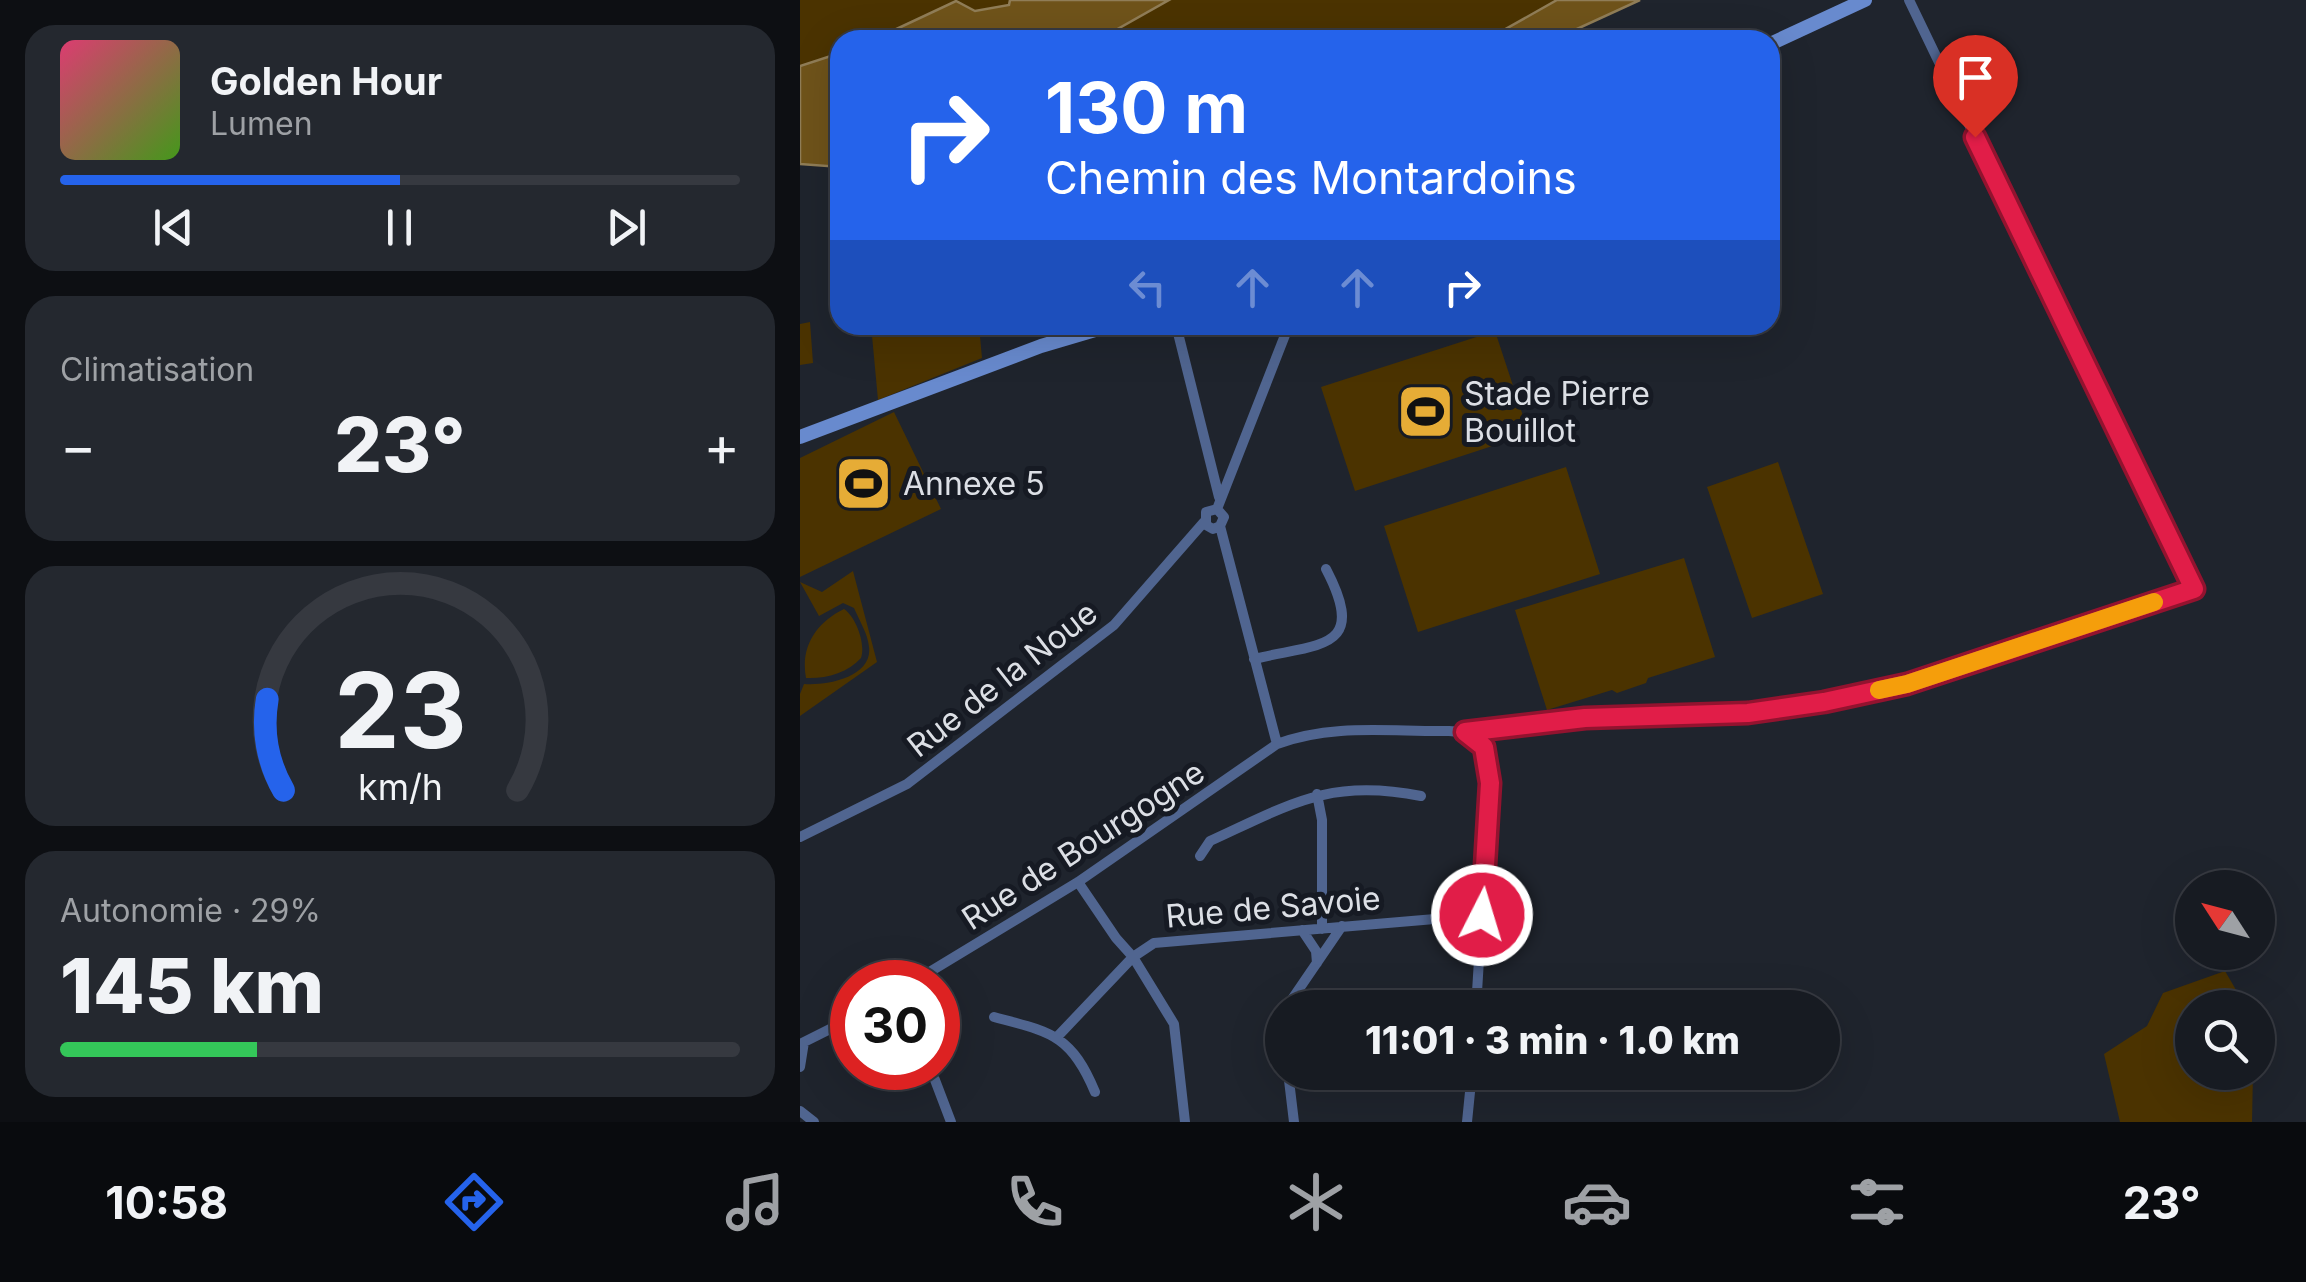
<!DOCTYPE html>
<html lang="fr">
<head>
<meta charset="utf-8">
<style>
  :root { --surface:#171b22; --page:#24282f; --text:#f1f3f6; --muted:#9ea1a5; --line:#363940; --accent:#2563eb }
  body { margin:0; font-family:Inter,sans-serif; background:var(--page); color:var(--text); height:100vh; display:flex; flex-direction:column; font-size:38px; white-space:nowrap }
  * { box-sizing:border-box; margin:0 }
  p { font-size:32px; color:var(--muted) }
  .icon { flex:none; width:55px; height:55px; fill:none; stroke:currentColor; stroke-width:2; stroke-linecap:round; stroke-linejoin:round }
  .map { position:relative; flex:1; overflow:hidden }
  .sheet { display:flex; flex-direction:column; gap:25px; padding:25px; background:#0d0f13; width:800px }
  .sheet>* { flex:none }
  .guide { position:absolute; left:30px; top:30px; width:950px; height:305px; border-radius:30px; box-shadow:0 10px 40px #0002,0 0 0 2px var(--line); background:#2563eb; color:#fff; overflow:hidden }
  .needle { width:65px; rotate:306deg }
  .buttons { position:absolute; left:1375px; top:870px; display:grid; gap:20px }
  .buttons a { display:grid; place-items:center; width:100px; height:100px; border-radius:50%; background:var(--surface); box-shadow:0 10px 40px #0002,0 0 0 2px var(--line); font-size:50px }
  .speed { position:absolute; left:30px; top:960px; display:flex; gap:20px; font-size:50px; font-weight:700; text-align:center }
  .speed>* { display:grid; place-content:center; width:130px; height:130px; border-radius:50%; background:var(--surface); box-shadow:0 10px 40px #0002,0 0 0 2px var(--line); line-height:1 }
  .speed .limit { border:15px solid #d22; background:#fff; color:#111 }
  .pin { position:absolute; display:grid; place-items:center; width:85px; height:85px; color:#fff; margin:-102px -42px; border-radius:50% 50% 50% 0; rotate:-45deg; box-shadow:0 0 10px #0007 }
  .pin .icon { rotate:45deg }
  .me { position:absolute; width:110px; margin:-55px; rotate:5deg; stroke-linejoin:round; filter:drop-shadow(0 0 8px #0008) }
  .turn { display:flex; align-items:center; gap:35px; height:210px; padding:0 50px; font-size:45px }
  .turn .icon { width:130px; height:130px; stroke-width:2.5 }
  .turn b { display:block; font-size:70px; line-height:85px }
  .lanes { display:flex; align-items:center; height:95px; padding:0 50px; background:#0003; justify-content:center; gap:50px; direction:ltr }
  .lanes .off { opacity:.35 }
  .big { font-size:75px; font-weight:800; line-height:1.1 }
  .sheet .tile { flex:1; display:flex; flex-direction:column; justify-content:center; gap:15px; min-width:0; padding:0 35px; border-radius:30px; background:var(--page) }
  .sheet .dial { align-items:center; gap:0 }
  .dial svg { height:260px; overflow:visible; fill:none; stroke:var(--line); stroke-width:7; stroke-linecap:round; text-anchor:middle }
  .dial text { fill:var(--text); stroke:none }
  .song { display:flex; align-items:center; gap:30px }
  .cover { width:120px; height:120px; border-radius:15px; background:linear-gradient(135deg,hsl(340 70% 55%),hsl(100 70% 35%)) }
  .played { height:10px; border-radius:5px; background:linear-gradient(90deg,var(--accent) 50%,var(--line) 50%) }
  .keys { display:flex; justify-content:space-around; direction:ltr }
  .heat { display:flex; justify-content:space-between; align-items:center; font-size:55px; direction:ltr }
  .charge { height:15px; border-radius:8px; background:linear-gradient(90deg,#34c759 29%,var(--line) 0) }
  .trip { position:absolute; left:465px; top:990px; width:575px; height:100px; border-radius:50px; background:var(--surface); box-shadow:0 10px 40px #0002,0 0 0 2px var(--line); font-weight:800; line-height:100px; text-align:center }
  .dock { display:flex; height:160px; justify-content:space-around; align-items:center; background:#090b0e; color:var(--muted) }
  .dock .icon { width:70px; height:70px }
  .dock .current { color:var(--accent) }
  .dock b { font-size:45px; color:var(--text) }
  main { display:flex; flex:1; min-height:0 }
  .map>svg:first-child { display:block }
  .green { fill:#4b3300 }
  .water { fill:#6f531a; stroke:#907d57; stroke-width:2.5 }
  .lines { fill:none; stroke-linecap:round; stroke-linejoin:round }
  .street { stroke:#506590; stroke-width:10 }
  .secondary { stroke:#688ace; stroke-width:14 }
  .route-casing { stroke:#92132f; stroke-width:25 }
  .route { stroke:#e11d48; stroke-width:18 }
  .slow { stroke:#f59e0b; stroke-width:18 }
  .labels { text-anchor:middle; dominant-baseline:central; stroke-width:10; stroke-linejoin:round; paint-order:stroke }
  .poi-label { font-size:32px; fill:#dcdfe5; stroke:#161a23; text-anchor:start }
  .street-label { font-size:32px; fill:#dcdfe5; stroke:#161a23 }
</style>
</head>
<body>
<main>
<section class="sheet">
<div class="tile">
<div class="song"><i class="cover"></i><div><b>Golden Hour</b><p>Lumen</p></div></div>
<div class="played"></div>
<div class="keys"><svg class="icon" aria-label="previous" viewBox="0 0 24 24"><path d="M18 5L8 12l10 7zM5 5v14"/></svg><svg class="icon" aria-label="pause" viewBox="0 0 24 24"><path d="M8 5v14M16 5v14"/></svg><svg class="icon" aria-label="next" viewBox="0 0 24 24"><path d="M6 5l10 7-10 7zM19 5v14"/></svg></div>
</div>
<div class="tile"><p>Climatisation</p>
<div class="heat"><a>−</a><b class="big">23°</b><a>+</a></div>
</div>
<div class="tile dial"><svg viewBox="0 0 100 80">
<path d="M14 69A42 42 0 1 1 86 69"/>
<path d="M14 69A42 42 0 0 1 9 41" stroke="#2563eb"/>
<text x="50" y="56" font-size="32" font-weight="700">23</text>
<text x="50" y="72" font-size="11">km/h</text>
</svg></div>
<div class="tile"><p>Autonomie · 29%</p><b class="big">145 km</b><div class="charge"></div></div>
</section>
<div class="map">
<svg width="1506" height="1122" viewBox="0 0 1506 1122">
  <rect width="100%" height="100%" fill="#1f242d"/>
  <path class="green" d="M0,0h210l-1,5 -34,6 -19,-10 -83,39h-33v13l-40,13z
    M369,0h388l-71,40h-388z
    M10,322l3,41 -13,2v-41z
    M71,325h108l3,33 -104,42z
    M695,331l34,103 -174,57 -34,-104z
    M94,412l47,97 -141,68v-119z
    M978,462l45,132 -71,24 -45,-131z
    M766,467l34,107 -182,58 -34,-106z
    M884,558l31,99 -67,21 -2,5 -29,10 -5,-3 -65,20 -32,-100z
    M53,571l24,91 -77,54v-22l4,-10c22,2 69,-7 65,-37 -1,-13 -10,-27 -15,-39l-11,-5 -24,13 -19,-34 22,10z
    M44,609c12,8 22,35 17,49 -13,15 -36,21 -55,20 -6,-32 11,-56 38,-69z
    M1425,971l21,36 -54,1v64l61,1 -1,49h-132l-16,-68 43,-28 16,-33z"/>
  <path class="water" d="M210,0h159l-71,40h-225l83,-39 19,10 34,-6z
    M757,0h83l-87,40h-67z
    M40,53v114l-40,-3v-98z"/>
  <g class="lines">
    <path class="street" d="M376,325l43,172
      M417,509l72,-184
      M420,526l-7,3 -7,-4v-13l11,-3 7,8 -4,9 57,218
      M454,659c65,-16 115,-8 72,-90
      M665,732l120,-14 164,-5 75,-12 83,-17 286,-95 -284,-589
      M517,794l5,26v109
      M0,837l107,-53 207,-159 90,-103
      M400,856l10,-15c81,-37 119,-63 211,-45
      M278,882l38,56 17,19 41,67 11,98
      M502,930l14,21 1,12
      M113,982l165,-100 199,-138c56,-21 114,-12 172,-13 37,2 38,20 41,52l-14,225
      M486,1008l56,-82
      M613,1008l1,-1
      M194,1017c56,15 77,17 101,75
      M258,1036l75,-79 21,-14 328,-28
      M0,1044l52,-26
      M0,1067l4,-25
      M126,1068l9,12 16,42
      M488,1072l6,50
      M588,1072l21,15
      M0,1111l14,11
      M667,1122l5,-50"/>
    <path class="secondary" d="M970,44l95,-44
      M0,437l241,-91 71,-21"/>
  </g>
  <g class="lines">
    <defs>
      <path id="route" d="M682,915l8,-132 -6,-36 -19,-15 120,-14 163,-5 76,-11 83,-18 287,-95 -219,-452"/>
    </defs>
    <use href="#route" class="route-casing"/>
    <use href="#route" class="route"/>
    <path class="slow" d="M1079,690l28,-6 247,-82"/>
  </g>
  <defs>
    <symbol id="stadium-square" viewBox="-11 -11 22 22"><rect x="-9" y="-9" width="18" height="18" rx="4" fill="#e6ac36" stroke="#161a23"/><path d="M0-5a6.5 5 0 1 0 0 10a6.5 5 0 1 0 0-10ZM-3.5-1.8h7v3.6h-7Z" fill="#111"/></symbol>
  </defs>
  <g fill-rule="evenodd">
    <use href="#stadium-square" x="594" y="380" width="63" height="63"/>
    <use href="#stadium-square" x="32" y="452" width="63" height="63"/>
  </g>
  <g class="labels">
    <g class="poi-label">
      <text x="664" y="393">Stade Pierre<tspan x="664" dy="37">Bouillot</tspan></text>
      <text x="103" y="483">Annexe 5</text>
    </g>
    <g class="street-label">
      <text transform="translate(202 679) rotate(-38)">Rue de la Noue</text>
      <text transform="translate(283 845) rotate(-33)">Rue de Bourgogne</text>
      <text transform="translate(473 907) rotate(-5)">Rue de Savoie</text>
    </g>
  </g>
</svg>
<div class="buttons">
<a><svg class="needle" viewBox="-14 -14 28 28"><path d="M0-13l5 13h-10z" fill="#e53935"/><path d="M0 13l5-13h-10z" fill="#9ea1a5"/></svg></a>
<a><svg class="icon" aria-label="search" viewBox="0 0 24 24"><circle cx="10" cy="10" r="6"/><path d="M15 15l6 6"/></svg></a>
</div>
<div class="speed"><div class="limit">30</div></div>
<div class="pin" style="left:1175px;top:137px;background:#d93025"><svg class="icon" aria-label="arrive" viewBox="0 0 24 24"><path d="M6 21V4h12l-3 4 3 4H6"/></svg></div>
<svg class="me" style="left:682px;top:915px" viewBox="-20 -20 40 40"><circle r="17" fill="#e11d48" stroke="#fff" stroke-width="3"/><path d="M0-11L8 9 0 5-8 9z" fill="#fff"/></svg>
<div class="trip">11:01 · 3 min · 1.0 km</div>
<div class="guide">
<div class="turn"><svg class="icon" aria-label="right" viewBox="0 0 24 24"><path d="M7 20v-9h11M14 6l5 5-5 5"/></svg><div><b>130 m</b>Chemin des Montardoins</div></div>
<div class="lanes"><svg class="icon off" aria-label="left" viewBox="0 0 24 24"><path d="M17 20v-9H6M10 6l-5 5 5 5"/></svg><svg class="icon off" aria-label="ahead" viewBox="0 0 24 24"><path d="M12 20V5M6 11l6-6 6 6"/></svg><svg class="icon off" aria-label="ahead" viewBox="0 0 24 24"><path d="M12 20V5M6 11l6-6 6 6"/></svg><svg class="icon" aria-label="right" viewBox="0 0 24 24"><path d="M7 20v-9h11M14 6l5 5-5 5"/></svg></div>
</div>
</div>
</main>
<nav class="dock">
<b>10:58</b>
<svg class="icon current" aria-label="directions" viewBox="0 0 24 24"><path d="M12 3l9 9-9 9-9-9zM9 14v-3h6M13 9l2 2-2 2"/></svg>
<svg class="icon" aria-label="music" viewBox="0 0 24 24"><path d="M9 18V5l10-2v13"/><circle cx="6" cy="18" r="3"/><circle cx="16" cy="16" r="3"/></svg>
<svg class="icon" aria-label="phone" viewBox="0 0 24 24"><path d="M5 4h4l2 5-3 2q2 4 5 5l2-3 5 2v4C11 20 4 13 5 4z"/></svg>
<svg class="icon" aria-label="climate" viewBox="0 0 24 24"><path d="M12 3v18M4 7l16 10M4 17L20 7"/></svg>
<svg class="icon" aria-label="car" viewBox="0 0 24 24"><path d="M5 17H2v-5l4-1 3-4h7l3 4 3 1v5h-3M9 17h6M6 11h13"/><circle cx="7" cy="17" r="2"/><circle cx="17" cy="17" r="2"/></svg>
<svg class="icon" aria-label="filters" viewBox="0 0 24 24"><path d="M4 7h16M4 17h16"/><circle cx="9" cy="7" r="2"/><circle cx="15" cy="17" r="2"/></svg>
<b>23°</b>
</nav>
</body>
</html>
